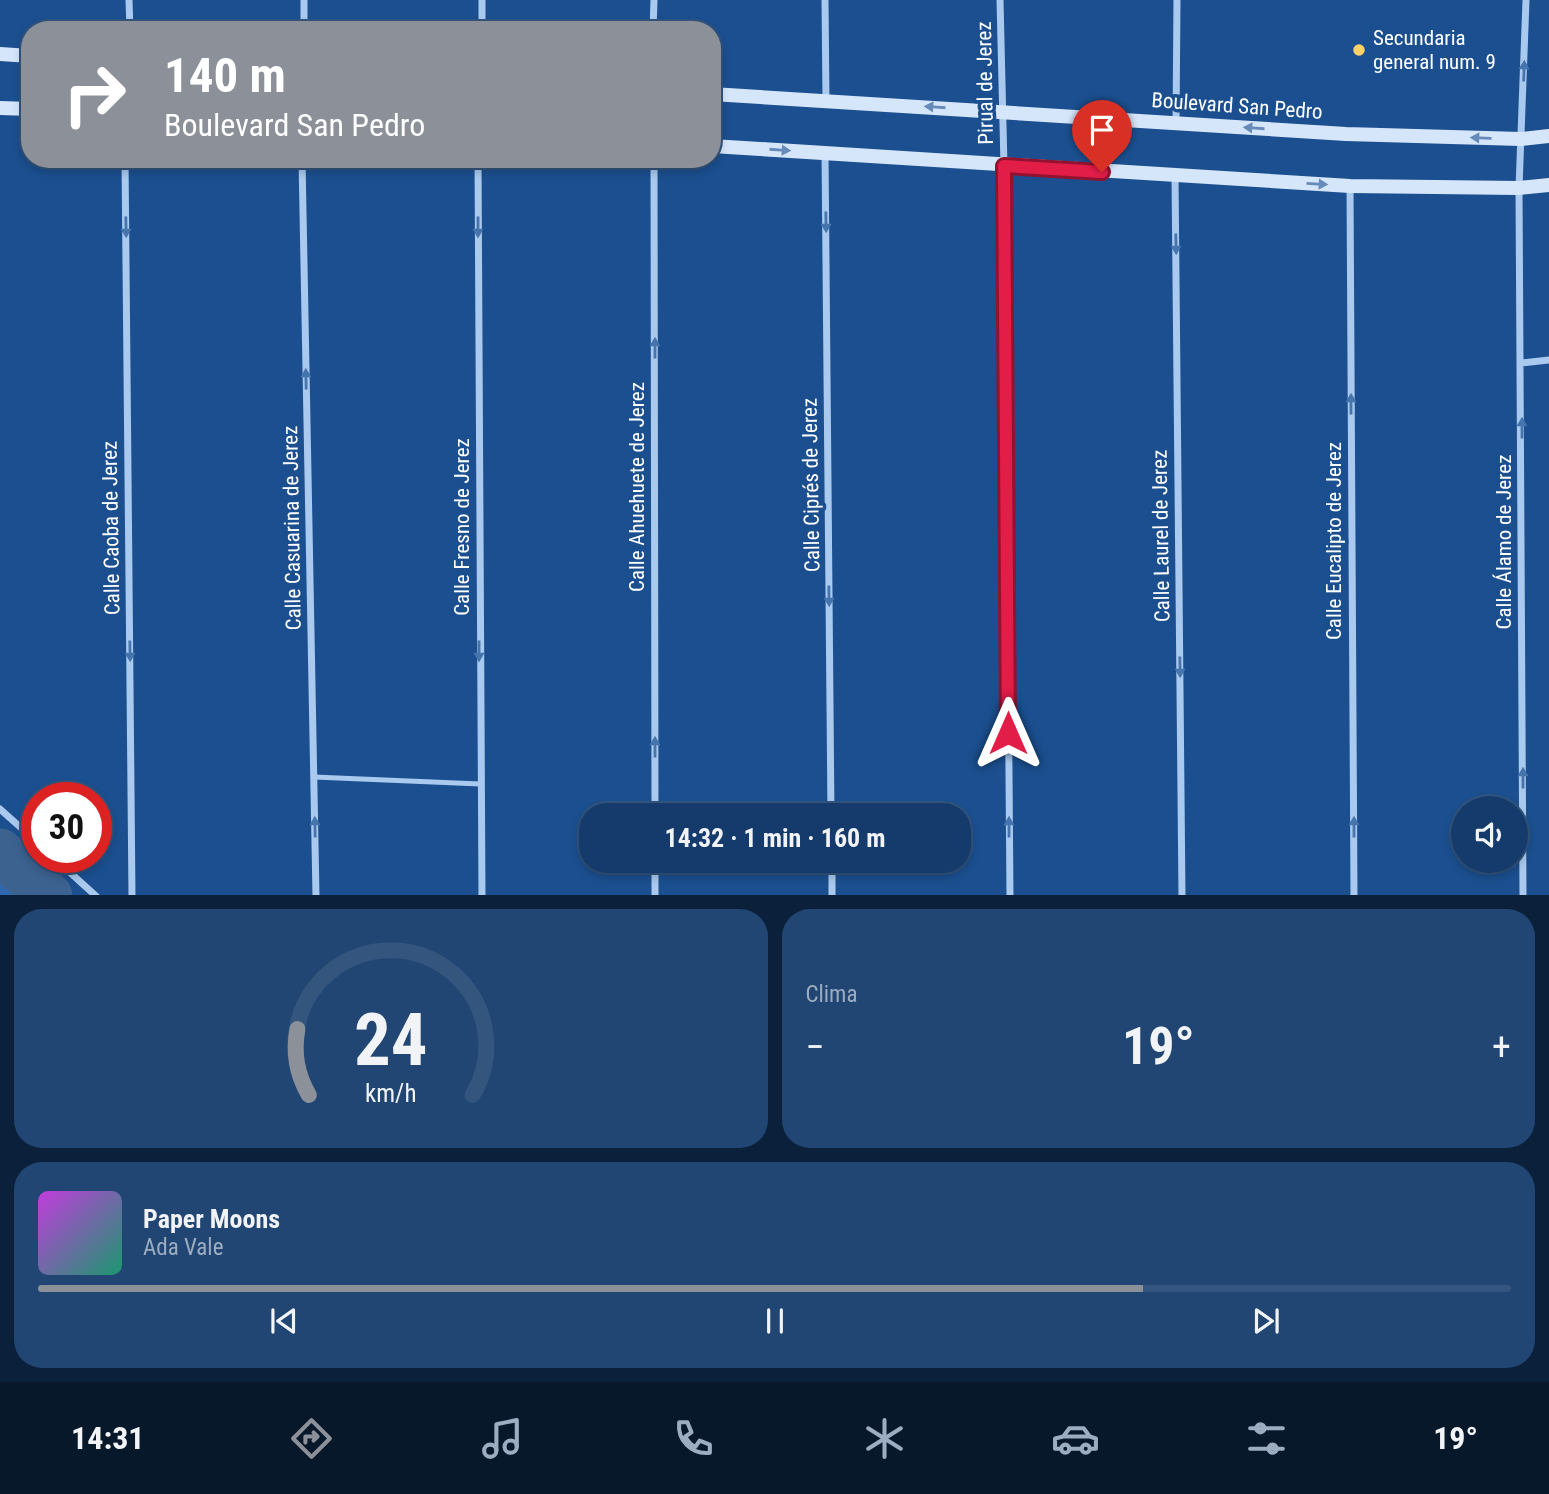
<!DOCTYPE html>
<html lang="es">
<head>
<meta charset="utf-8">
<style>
  :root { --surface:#143b6b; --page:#214673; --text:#f1f3f6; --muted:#9dadc1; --line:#33557e; --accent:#8c9099 }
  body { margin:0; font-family:"Roboto Condensed",sans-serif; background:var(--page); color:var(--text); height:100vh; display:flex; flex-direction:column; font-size:26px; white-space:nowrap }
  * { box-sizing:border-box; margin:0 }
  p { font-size:23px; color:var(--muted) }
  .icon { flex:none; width:38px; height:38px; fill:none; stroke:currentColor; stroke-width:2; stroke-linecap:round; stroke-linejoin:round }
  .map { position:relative; height:895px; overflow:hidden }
  .side { display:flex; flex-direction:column; gap:14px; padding:14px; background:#0b203b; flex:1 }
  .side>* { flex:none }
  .banner { position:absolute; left:21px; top:21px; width:700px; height:147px; border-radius:28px; box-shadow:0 4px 10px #0003,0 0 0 2px var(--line); background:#8c9099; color:#fff; overflow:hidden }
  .tools { position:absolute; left:1451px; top:796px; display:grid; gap:14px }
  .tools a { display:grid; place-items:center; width:77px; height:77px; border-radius:50%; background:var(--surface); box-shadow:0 4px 10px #0003,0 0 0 2px var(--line); font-size:35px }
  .speed { position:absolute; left:21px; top:782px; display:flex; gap:14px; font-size:35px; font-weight:700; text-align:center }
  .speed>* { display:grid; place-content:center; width:91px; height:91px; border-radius:50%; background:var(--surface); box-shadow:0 4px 10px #0003,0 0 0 2px var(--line); line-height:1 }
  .speed .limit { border:10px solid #d22; background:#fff; color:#111 }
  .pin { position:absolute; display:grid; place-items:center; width:60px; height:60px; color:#fff; margin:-72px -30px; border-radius:50% 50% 50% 0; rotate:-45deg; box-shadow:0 0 7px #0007 }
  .pin .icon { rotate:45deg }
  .me { position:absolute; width:77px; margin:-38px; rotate:0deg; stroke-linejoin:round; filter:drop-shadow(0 0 5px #0008) }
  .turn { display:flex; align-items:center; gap:24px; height:147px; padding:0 28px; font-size:32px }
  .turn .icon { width:91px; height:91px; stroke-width:2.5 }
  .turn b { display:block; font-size:49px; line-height:60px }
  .big { font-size:52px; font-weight:700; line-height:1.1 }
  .side .widget { flex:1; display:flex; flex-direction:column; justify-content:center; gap:10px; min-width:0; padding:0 24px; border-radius:28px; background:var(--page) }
  .side .dial { align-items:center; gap:0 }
  .dial svg { height:182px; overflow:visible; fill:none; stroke:var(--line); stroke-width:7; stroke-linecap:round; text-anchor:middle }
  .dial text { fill:var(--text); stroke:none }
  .song { display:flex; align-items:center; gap:21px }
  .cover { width:84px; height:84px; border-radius:10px; background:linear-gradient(135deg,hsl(290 70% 55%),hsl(160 70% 35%)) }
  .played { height:7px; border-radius:4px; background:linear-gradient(90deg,var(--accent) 75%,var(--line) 75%) }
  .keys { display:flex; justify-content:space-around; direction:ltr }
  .heat { display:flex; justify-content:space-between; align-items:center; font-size:38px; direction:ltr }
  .side .tiles { flex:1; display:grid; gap:14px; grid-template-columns:1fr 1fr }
  .widget:last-child { grid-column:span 2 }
  .trip { position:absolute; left:579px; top:803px; width:392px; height:70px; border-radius:28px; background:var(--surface); box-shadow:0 4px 10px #0003,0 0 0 2px var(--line); font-weight:700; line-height:70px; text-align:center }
  .tab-bar { display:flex; height:112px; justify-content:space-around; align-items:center; background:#08182b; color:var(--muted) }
  .tab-bar .icon { width:49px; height:49px }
  .tab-bar .active { color:var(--accent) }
  .tab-bar b { font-size:32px; color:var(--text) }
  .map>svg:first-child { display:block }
  .green { fill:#2e69ad }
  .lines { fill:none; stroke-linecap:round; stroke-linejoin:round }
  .river { stroke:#3c6290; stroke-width:47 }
  .lane { stroke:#a9c9ee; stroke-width:5 }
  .street { stroke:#a9c9ee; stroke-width:7 }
  .secondary { stroke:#d6e6fa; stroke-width:14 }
  .oneway { fill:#4674ac }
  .oneway2 { fill:#668bba }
  .route-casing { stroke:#92132f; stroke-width:18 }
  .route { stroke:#e11d48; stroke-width:12 }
  .poi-dot { fill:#ffd166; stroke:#1b4f8f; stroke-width:2.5 }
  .labels { text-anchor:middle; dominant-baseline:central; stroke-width:7; stroke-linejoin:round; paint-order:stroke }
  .poi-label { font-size:21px; fill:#fff; stroke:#1b4f8f; text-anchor:start }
  .street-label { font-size:21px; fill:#fff; stroke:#1b4f8f }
</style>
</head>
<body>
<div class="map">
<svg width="1549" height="896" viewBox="0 0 1549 896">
  <rect width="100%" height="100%" fill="#1b4f8f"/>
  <path class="green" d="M0,865l35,30h-35z"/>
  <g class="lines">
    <path class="river" d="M0,852l49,44"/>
    <path class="lane" d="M314,777l166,7"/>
    <path class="street" d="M129,0l1,30
      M482,0v30
      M825,0l1,100
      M1000,0l4,166 6,730
      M304,30v-30
      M653,30l1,-30
      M1176,123l1,-123
      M825,153l6,663
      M125,159l7,737
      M302,159l14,737
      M478,159l4,737
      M654,159l1,657
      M1175,176l7,720
      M1350,186l4,710
      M1521,363l28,-3
      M0,809l37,33
      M54,858l42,38
      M655,861v35
      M832,861v35
      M1523,896l-4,-708 7,-188"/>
    <path class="secondary" d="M0,54l30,2
      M712,94l634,40 175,5 28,-3
      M0,108l30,1
      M712,146l638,40 169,2 30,-3"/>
  </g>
  <defs><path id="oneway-solid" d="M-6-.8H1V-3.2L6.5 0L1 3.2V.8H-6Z" transform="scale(1.75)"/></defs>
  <g class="oneway">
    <use href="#oneway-solid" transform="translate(1524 71) rotate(-88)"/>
    <use href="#oneway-solid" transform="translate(826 222) rotate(89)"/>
    <use href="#oneway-solid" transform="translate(126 227) rotate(89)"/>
    <use href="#oneway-solid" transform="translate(478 227) rotate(90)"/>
    <use href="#oneway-solid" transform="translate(1176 244) rotate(89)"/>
    <use href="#oneway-solid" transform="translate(655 348) rotate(-90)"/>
    <use href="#oneway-solid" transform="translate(306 379) rotate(-91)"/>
    <use href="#oneway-solid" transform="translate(1351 404) rotate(-90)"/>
    <use href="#oneway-solid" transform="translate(1522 428) rotate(-90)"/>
    <use href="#oneway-solid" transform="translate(829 596) rotate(89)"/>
    <use href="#oneway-solid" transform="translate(130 651) rotate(89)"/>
    <use href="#oneway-solid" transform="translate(479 651) rotate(90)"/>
    <use href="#oneway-solid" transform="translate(1180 667) rotate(89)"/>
    <use href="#oneway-solid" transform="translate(655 747) rotate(-90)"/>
    <use href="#oneway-solid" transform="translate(1523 778) rotate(-90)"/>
    <use href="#oneway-solid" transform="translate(315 827) rotate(-91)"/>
    <use href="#oneway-solid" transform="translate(1009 827) rotate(-90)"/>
    <use href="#oneway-solid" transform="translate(1354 827) rotate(-90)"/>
  </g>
  <g class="oneway2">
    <use href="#oneway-solid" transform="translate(935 107) rotate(-176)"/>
    <use href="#oneway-solid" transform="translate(1254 128) rotate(-176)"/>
    <use href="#oneway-solid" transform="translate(1481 138) rotate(-178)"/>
    <use href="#oneway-solid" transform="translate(780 150) rotate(4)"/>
    <use href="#oneway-solid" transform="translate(1317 184) rotate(3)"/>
  </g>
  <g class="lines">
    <defs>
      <path id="route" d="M1008,733l-4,-567 98,6"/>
    </defs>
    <use href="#route" class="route-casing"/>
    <use href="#route" class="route"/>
  </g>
  <circle class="poi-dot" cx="1359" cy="50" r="7"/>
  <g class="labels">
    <g class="poi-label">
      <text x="1373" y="38">Secundaria<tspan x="1373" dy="24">general num. 9</tspan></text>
    </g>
    <g class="street-label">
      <text transform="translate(985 83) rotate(-91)">Pirual de Jerez</text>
      <text transform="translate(1237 106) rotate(4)">Boulevard San Pedro</text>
      <text transform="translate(811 485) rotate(-91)">Calle Ciprés de Jerez</text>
      <text transform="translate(637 487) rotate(-90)">Calle Ahuehuete de Jerez</text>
      <text transform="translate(462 527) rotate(-90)">Calle Fresno de Jerez</text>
      <text transform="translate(111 528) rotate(-91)">Calle Caoba de Jerez</text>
      <text transform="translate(292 528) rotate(-91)">Calle Casuarina de Jerez</text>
      <text transform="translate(1161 536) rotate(-91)">Calle Laurel de Jerez</text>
      <text transform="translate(1334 541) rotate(-90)">Calle Eucalipto de Jerez</text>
      <text transform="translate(1504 542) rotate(-90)">Calle Álamo de Jerez</text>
    </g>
  </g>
</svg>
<div class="tools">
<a><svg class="icon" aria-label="sound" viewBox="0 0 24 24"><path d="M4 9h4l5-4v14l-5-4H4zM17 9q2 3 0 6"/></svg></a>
</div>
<div class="speed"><div class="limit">30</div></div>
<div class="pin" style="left:1102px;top:172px;background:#d93025"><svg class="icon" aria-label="arrive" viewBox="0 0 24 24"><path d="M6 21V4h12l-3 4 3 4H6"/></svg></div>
<svg class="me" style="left:1008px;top:733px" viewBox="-20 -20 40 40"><path d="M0-17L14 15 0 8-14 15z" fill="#e11d48" stroke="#fff" stroke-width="4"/></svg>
<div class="trip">14:32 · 1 min · 160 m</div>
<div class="banner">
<div class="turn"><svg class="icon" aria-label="right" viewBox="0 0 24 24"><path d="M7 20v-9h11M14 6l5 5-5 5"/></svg><div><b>140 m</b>Boulevard San Pedro</div></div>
</div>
</div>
<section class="side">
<div class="tiles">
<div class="widget dial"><svg viewBox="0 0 100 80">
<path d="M14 69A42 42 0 1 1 86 69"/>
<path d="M14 69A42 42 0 0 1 9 40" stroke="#8c9099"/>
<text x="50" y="56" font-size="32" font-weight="700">24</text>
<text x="50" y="72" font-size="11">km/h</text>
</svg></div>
<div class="widget"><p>Clima</p>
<div class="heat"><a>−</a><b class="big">19°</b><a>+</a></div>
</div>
<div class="widget">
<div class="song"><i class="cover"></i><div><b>Paper Moons</b><p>Ada Vale</p></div></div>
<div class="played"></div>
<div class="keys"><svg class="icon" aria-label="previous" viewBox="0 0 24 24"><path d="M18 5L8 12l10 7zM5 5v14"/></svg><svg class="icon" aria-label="pause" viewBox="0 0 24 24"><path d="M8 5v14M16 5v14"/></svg><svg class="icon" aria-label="next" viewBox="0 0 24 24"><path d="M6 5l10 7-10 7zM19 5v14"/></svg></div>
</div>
</div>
</section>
<nav class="tab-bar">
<b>14:31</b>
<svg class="icon active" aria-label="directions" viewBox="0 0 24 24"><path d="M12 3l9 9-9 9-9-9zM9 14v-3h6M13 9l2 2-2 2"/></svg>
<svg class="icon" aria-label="music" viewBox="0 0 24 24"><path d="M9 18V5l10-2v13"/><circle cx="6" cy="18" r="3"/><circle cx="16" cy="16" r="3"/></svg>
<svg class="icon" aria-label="phone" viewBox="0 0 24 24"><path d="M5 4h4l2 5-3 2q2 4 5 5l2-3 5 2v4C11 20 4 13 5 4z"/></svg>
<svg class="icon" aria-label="climate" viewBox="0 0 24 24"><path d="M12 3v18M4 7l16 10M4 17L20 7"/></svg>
<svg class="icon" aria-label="car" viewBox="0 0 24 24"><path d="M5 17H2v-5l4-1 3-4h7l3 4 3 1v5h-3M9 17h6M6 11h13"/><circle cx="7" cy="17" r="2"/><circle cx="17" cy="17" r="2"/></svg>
<svg class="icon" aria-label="filters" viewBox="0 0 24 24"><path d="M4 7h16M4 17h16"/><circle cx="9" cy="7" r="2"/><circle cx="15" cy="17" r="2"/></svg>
<b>19°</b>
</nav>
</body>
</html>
